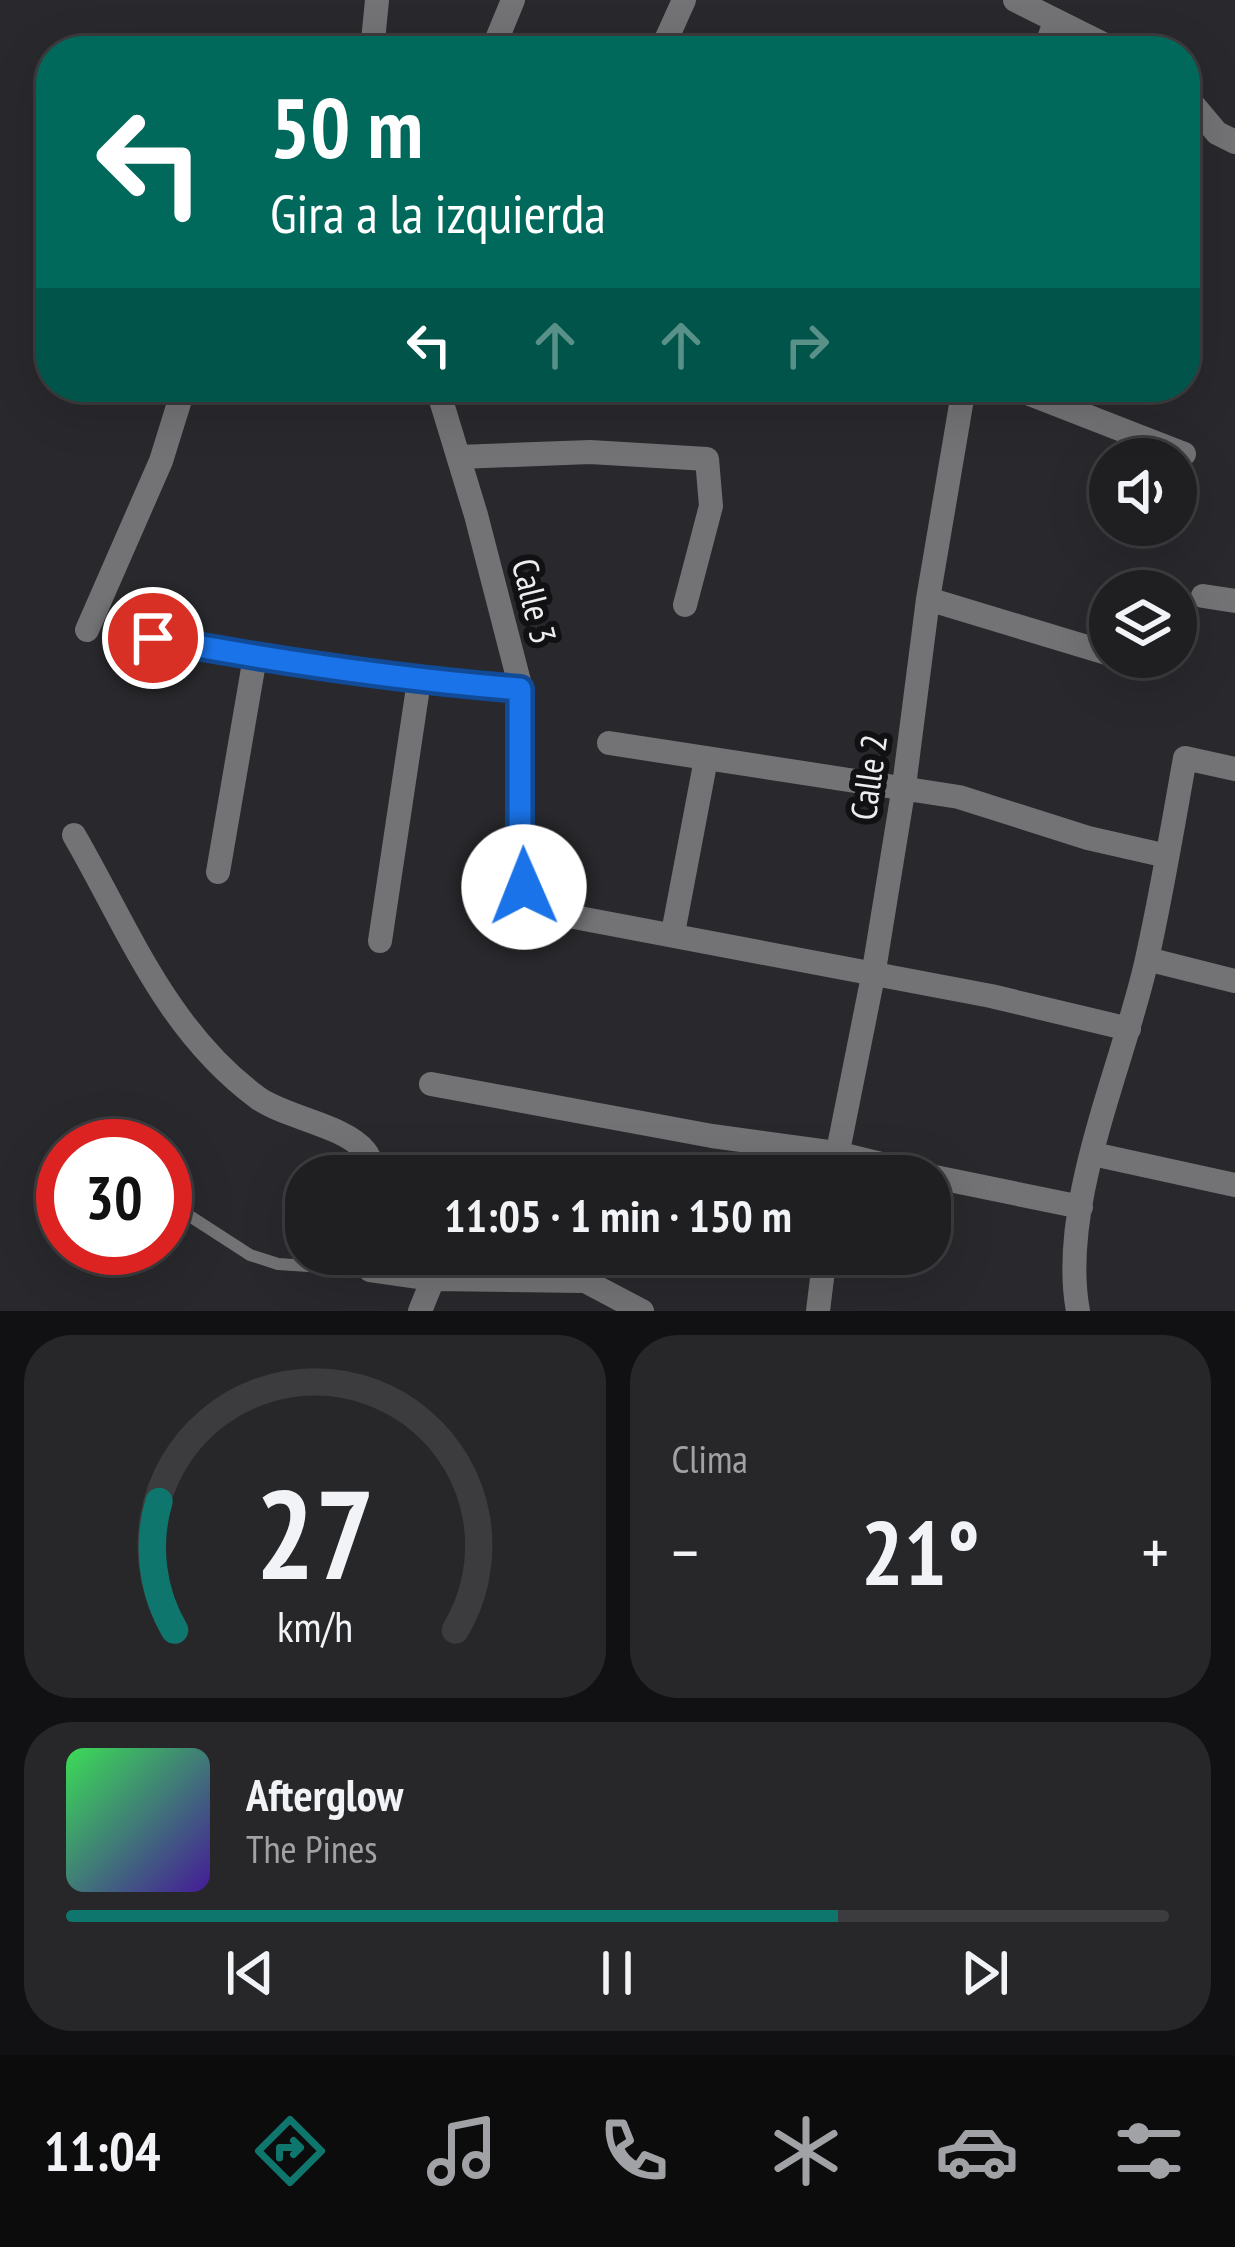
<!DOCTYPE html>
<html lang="es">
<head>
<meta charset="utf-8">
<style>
  :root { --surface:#1f1e21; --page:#27272a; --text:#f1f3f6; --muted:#a1a2a5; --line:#3c3c3f; --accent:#0f766e }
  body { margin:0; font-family:"PT Sans Narrow",sans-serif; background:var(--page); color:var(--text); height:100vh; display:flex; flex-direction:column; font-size:45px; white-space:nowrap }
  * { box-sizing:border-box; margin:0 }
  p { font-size:39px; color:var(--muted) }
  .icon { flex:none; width:66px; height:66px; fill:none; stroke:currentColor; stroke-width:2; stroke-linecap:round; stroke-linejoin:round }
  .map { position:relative; height:1311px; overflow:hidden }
  .sheet { display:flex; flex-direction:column; gap:24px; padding:24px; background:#111012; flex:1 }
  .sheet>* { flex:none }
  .top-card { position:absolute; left:36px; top:36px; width:1164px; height:366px; border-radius:48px; box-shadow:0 12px 48px #0002,0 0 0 3px var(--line); background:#00695c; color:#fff; overflow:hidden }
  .tools { position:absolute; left:1089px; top:438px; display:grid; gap:24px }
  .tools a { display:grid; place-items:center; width:108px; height:108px; border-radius:50%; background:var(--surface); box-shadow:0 12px 48px #0002,0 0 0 3px var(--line); font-size:60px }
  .speed { position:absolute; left:36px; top:1119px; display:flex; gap:24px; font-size:60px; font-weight:700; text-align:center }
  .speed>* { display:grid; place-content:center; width:156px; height:156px; border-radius:50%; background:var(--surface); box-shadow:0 12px 48px #0002,0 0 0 3px var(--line); line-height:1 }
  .speed .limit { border:18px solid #d22; background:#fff; color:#111 }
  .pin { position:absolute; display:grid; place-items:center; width:102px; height:102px; color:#fff; margin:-51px; border:6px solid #fff; border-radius:50%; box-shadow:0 3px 12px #0007 }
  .me { position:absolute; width:132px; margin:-66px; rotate:359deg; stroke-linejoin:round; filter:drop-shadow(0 0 9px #0008) }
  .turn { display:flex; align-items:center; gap:42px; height:252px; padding:0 36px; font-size:54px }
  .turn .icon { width:156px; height:156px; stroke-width:2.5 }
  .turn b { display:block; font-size:84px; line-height:102px }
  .lanes { display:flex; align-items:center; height:114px; padding:0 36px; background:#0003; justify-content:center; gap:60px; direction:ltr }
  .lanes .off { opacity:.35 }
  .big { font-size:90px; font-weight:700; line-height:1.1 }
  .sheet .widget { flex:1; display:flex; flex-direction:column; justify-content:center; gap:18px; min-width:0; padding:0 42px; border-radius:48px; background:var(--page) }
  .sheet .dial { align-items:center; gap:0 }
  .dial svg { height:312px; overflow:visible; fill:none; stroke:var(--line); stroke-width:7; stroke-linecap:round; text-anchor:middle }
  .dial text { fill:var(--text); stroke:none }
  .song { display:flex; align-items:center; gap:36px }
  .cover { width:144px; height:144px; border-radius:18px; background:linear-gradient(135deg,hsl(130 70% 55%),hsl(260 70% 35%)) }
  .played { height:12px; border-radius:6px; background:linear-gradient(90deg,var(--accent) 70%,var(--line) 70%) }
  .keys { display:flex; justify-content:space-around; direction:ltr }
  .heat { display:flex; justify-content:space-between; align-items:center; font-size:66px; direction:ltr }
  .sheet .tiles { flex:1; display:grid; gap:24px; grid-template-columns:1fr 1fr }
  .widget:last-child { grid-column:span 2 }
  .trip { position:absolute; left:285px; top:1155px; width:666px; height:120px; border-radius:48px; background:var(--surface); box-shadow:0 12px 48px #0002,0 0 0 3px var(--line); font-weight:700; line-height:120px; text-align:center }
  .tab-bar { display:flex; height:192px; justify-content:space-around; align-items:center; background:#0c0c0d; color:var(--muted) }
  .tab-bar .icon { width:84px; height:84px }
  .tab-bar .on { color:var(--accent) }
  .tab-bar b { font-size:54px; color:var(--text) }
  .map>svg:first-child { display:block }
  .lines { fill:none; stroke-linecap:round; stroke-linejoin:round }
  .service { stroke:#737375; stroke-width:12 }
  .minor { stroke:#737375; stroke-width:24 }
  .route-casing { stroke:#114b97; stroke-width:30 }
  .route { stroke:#1a73e8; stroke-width:21 }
  .labels { text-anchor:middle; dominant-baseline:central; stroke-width:12; stroke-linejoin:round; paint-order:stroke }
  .street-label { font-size:36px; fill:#ededef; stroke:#111113 }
</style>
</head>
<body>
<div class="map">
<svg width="1235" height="1311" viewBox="0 0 1235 1311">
  <rect width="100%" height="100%" fill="#29282c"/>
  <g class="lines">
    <path class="service" d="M165,1200l85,55 28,9 91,6"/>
    <path class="minor" d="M1015,0l102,51
      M372,51l5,-51
      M492,51l21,-51
      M661,51l23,-51
      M1045,51l10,-30
      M1185,95l32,38 18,9
      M437,387l39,128 45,174 -1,179 4,19 14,19 36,11 417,79 138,33
      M1012,387l172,67
      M459,457l131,-5 117,7 4,47 -26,99
      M1203,596l32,5
      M928,599l182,55
      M87,630l74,-169 23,-74
      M153,638c122,23 243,41 368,51
      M609,743l350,54 129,41 79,18
      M74,835c55,95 92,195 184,263 28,20 86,27 107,53 5,6 9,18 12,25
      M218,872l37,-215
      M673,933l33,-174
      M380,941l39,-260
      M1147,959l88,22
      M431,1084l281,52 124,17 94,23
      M1093,1154l142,31
      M833,1176l40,-200 31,-190 24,-187 36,-212
      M930,1176l151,31
      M372,1254l-2,16 63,9 152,2 57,30
      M420,1311l13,-32
      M818,1311l7,-57
      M1078,1311c-20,-106 46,-247 69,-352 15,-67 26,-134 38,-201l50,11"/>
  </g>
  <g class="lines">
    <defs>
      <path id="route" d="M153,638c122,23 243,41 367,51v179l4,19"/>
    </defs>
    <use href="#route" class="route-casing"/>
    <use href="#route" class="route"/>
  </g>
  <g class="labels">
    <g class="street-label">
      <text transform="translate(535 601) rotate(76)">Calle 3</text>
      <text transform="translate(868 777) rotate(-82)">Calle 2</text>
    </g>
  </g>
</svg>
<div class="tools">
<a><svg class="icon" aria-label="sound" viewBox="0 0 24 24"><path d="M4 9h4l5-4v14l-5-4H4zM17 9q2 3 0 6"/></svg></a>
<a><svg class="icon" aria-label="layers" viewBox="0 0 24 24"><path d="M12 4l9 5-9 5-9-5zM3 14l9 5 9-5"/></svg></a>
</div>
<div class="speed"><div class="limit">30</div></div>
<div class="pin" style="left:153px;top:638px;background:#d93025"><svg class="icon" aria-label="arrive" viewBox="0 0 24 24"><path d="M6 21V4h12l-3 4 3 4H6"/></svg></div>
<svg class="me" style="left:524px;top:887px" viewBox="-20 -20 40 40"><circle r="19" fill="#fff"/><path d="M0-13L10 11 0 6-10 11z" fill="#1a73e8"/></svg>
<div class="trip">11:05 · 1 min · 150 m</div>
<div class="top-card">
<div class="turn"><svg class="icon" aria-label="left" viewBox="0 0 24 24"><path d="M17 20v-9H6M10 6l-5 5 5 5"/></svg><div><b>50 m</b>Gira a la izquierda</div></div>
<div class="lanes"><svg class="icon" aria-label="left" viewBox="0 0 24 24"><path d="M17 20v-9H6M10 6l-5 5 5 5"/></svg><svg class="icon off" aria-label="ahead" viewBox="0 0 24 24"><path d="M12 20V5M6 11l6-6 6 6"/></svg><svg class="icon off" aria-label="ahead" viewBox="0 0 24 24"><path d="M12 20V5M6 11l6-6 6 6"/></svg><svg class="icon off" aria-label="right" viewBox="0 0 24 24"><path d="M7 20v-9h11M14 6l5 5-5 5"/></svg></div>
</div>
</div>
<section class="sheet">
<div class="tiles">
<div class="widget dial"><svg viewBox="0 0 100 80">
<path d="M14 69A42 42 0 1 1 86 69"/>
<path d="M14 69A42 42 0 0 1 10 36" stroke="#0f766e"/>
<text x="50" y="56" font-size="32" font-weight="700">27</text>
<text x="50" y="72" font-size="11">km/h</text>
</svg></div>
<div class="widget"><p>Clima</p>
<div class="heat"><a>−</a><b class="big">21°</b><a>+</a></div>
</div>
<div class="widget">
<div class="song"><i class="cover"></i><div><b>Afterglow</b><p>The Pines</p></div></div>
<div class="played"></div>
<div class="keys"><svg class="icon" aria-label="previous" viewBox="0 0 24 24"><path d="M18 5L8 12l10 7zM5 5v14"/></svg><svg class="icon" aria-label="pause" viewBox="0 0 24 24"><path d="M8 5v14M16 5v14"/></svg><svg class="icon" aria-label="next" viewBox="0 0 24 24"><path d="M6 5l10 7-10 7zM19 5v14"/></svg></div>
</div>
</div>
</section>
<nav class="tab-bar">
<b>11:04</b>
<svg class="icon on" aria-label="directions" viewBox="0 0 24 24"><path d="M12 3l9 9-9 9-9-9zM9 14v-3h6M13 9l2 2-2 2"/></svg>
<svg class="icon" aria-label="music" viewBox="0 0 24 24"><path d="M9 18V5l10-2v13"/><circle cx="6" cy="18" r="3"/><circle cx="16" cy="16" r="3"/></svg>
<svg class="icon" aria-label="phone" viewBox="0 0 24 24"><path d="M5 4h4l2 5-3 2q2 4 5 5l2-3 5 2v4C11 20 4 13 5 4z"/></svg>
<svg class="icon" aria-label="climate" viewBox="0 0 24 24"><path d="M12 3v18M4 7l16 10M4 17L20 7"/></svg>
<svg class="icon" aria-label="car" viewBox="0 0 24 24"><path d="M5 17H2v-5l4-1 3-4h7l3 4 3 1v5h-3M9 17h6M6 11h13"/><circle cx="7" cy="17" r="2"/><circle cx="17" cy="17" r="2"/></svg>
<svg class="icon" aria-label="filters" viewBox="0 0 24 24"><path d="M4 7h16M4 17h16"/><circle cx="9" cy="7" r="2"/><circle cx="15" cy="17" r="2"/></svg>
</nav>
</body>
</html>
